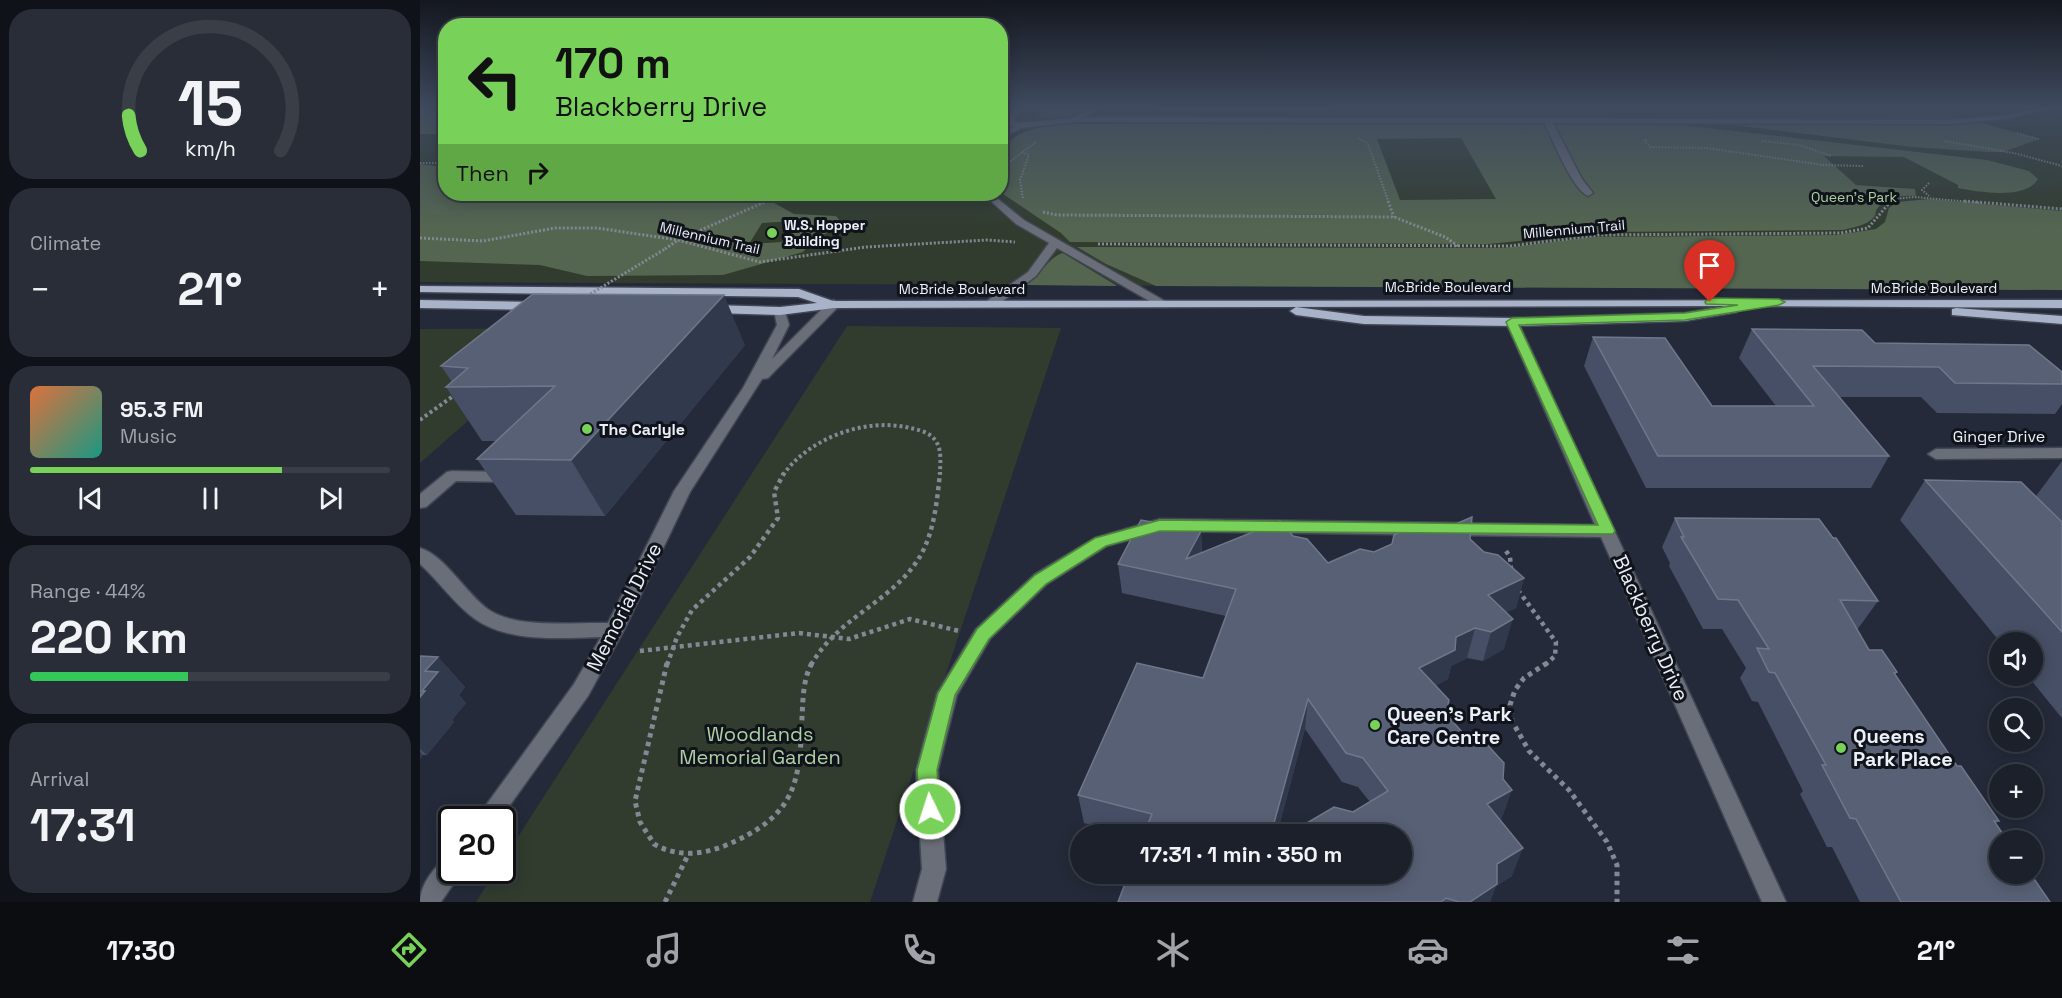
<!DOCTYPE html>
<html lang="en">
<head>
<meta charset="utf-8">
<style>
  :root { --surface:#1b202b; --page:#282d37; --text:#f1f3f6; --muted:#a0a3a9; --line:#393e47; --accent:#78d158 }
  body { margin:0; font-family:"Space Grotesk",sans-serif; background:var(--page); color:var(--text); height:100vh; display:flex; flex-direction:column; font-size:22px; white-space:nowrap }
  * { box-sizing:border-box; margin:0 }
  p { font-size:20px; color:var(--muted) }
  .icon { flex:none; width:33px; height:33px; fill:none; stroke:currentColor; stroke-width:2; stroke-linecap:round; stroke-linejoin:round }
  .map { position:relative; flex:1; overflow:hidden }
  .sheet { display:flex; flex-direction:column; gap:9px; padding:9px; background:#0f1218; width:420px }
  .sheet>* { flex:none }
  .banner { position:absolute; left:18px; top:18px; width:570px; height:183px; border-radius:24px; box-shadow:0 3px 15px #0003,0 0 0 2px var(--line); background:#78d158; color:#111; overflow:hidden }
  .tools { position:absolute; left:1569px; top:632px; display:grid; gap:12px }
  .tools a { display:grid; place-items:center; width:54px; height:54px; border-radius:50%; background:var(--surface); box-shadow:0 3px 15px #0003,0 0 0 2px var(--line); font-size:30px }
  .speed { position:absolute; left:18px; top:806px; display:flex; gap:12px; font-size:30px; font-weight:700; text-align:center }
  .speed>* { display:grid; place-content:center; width:78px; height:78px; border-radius:50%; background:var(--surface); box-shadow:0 3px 15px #0003,0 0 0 2px var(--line); line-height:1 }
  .speed .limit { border:3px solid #111; border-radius:9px; background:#fff; color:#111 }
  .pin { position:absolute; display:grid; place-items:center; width:51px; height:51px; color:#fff; margin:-62px -26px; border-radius:50% 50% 50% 0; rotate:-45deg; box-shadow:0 0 6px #0007 }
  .pin .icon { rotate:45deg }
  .me { position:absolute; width:66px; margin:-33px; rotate:356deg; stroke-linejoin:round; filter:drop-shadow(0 0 4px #0008) }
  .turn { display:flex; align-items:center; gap:21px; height:126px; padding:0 18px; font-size:27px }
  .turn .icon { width:78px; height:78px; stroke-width:2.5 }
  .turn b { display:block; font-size:42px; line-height:51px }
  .then { display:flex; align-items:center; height:57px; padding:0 18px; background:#0003; gap:12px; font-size:22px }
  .big { font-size:45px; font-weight:700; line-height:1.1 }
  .sheet .tile { flex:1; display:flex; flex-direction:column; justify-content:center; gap:9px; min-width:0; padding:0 21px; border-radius:24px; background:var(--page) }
  .sheet .dial { align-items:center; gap:0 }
  .dial svg { height:156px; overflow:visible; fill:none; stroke:var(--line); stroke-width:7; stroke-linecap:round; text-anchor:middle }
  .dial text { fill:var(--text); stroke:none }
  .song { display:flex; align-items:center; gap:18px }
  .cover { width:72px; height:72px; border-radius:9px; background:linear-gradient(135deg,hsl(20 70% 55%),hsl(170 70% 35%)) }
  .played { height:6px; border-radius:3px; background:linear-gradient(90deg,var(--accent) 70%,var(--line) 70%) }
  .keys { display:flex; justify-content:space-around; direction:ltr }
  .heat { display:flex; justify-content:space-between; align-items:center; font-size:33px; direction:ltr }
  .charge { height:9px; border-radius:4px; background:linear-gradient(90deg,#34c759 44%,var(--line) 0) }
  .trip { position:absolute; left:650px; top:824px; width:342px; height:60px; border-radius:30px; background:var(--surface); box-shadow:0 3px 15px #0003,0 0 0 2px var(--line); font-weight:700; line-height:60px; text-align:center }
  .dock { display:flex; height:96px; justify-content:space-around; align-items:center; background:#0b0d11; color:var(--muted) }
  .dock .icon { width:42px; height:42px }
  .dock .on { color:var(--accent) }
  .dock b { font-size:27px; color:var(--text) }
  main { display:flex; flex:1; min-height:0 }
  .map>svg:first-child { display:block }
  .green { fill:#313c2e }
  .forest { fill:#556650; fill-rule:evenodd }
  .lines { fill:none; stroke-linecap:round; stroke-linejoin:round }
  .minor-casing { stroke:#404654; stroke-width:3 }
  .major-casing { stroke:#404654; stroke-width:3 }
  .path-far4 { stroke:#838895; stroke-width:2; stroke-dasharray:1.5 1.5; stroke-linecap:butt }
  .path-far3 { stroke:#838895; stroke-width:3; stroke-dasharray:2 2; stroke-linecap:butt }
  .path-far2 { stroke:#838895; stroke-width:4; stroke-dasharray:3 3; stroke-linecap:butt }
  .path-far1 { stroke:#838895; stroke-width:4.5; stroke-dasharray:4 4; stroke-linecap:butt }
  .path { stroke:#838895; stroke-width:5; stroke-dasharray:4.5 4.5; stroke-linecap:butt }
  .minor { fill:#6a6e79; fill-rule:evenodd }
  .major { fill:#a8b2c9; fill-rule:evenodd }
  .path-bridge { stroke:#838895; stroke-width:3; stroke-dasharray:2 2; stroke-linecap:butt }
  .wall { fill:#464f65 }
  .shaded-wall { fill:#31394d }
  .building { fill:#586075; stroke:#6f778a; stroke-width:1.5 }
  .route { fill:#78d158; stroke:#4e8839; stroke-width:1.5 }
  .poi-dot { fill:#78d158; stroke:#10131a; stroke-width:2 }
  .labels { text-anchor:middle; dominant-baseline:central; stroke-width:6; stroke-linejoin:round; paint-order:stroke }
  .far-park-label { font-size:14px; fill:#aed0a4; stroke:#10131a }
  .far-poi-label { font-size:14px; font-weight:bold; fill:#eaeff9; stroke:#10131a; text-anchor:start }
  .far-street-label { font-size:14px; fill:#eaeff9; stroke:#10131a }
  .poi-label { font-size:16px; font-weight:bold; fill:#eaeff9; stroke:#10131a; text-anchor:start }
  .street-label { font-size:16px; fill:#eaeff9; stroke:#10131a }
  .near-street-label { font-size:20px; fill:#eaeff9; stroke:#10131a }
  .near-poi-label { font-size:20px; font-weight:bold; fill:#eaeff9; stroke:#10131a; text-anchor:start }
  .near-park-label { font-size:20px; fill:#aed0a4; stroke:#10131a }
</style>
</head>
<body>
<main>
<section class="sheet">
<div class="tile dial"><svg viewBox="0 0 100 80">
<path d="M14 69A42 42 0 1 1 86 69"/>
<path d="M14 69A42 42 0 0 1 8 51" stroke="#78d158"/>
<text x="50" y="56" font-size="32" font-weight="700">15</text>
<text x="50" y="72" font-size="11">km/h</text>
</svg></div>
<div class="tile"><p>Climate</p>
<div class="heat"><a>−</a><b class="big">21°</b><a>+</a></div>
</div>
<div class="tile">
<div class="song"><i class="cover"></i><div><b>95.3 FM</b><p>Music</p></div></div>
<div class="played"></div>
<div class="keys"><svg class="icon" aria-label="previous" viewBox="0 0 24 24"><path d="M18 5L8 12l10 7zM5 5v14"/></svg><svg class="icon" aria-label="pause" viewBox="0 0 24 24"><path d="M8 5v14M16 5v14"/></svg><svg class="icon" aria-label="next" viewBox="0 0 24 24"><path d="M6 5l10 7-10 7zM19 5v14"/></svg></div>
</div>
<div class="tile"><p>Range · 44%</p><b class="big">220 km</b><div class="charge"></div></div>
<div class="tile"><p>Arrival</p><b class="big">17:31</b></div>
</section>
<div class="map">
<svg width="1642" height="902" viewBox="0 0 1642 902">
  <rect width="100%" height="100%" fill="#242a39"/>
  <path class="green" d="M0,106h25l1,88h554l1,-88h1061v184l-1642,-8z
    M427,326l214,2 -191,574h-394l20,-32h6l1,-10z
    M154,328l-154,135v-134z"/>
  <path class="forest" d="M0,106h25v28h-25z
    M625,106h47l-19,10 -35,2z
    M1562,123l57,16 -36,13h-15l-76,-5 -178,-22z
    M642,124l621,1 304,35 42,11 9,8c-12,21 -60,13 -80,9v-3l-54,-28 -80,-1 32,29 59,4 1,7c-14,-1 -30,0 -39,13 -3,5 0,4 -3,8 -8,9 -20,10 -31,13l-237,2 -118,12 -418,-2 -9,-9 -61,-41c0,-10 -1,-23 0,-33 5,-28 39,-32 62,-35zM1041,138l35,61 -96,1 -23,-61z
    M0,164l25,3 1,27h312l36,20 42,2 7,8 -32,18 -8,10 -80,23 -136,1 -47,-11 -120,-4zM373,221l-11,21 -33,2 13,-21z
    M1509,199l133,12v79l-906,-4 -50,-22 -29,-17 426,1 90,-11 244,-2 39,-6 9,-7 4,-14 8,-6z
    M643,253l54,33 -89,-1v-3c14,-9 22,-26 35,-29z"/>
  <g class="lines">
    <defs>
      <path id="minor" d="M596,106h8l-10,14 5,3 54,-5 20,-12h9l-17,11 866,3 57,-5 40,-9h12l-52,13 -57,5 -398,-1 29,56 11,14 -5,3c-16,-7 -35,-56 -44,-73l-469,-1 -53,6 -22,11v-6l13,-6 -13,-4v-5l6,1z
        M563,194h9l32,26 146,84 -2,3h-8l-103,-59 -21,28 -41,31h-8v-6l41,-29 21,-29 -33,-19z
        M414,300l6,4 -2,3 -70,71 -6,1 -72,113 -66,138 -36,66 -88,123h-24l98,-135 27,-47c-39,1 -92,6 -126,-18 -21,-15 -36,-38 -55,-55v-16c25,7 46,46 69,62 29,19 85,12 119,13l66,-132 69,-103 34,-63 -3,-14 2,-3h8l5,17 -17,34 58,-58z
        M1092,318l6,4 268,580h-24l-161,-365 -441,-6 -53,15 -60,38 -57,55 -33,56 -19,75 8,99 -9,33h-24l9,-33 -6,-99 21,-77 39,-64 59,-55 60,-36 65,-19 435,6 -89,-203z
        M1642,448v10l-126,1 -8,-5 8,-5z
        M32,471l58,1 8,5 -8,5 -54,-1 -30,26 -6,1v-14l27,-22z
        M32,856v14h11l-22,32h-21c0,-17 16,-40 32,-46z"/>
      <path id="major" d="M0,286l379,3 34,12 1229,-1v8l-325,-2 2,3 -2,3 -52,9 -173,5 -148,-2 -68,-9 -6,-4 6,-4 68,9 148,2 173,-5 42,-7 -893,2 -54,7 -69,-2 -6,-4 6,-4 69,2 37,-4 -19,-6 -378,-5z
        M0,300l117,2 6,4 -6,4 -117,-2z
        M1536,308l106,8v8l-110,-9v-6z"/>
    </defs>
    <use href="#minor" class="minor-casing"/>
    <use href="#major" class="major-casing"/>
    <path class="path-far4" d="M1597,133l22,6
      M938,138l10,6 21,59
      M1227,140h-3l6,7 57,1 116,17 40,1
      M1342,141l38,4 31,11
      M1524,141l70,12 48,13
      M602,152l7,3 -9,25 3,19
      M0,163h26
      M580,178l3,-11 33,-25
      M1509,183l-7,7 7,6
      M341,203l35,-9
      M1470,203l3,-4 21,-2 69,6"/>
    <path class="path-far3" d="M968,201l6,16
      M1544,201l98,8
      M623,212l14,3 337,2 51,20 13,9
      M0,238l63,3 72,-13h42l81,12 82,22 106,-15 121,-7 28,2
      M678,244l411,2 91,-11 241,-2 27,-5 23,-27
      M245,249l13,-9 89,-39"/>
    <path class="path-far2" d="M0,420l36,-26
      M363,475c26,-37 83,-58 127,-47 10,2 22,5 27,15 5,9 3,22 3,32"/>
    <path class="path-far1" d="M1086,551l4,6 1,12
      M1098,590l38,52 -1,14 -10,9
      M220,651l159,-18 50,6 61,-20 49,12
      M247,665l10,-28 15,-27 58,-53 28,-39 -4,-26 10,-19
      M391,665c28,-49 81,-63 108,-107 15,-24 18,-57 21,-85"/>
    <path class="path" d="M247,663l-32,138 5,21 14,22c22,13 47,11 70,2 71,-29 76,-61 78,-129 1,-18 1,-38 10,-54
      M1127,663l-23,15 -9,12 -5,15 2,16 17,30 40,39 38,52 10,23v37
      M245,902l23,-47"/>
    <use href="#minor" class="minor"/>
    <use href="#major" class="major"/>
    <path class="path-bridge" d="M167,296l78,-47"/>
  </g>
  <path class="wall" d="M717,106h216h-18v5h-177v-4h-21z
    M1332,329l123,14 187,29v32l-7,10 -118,-1 -16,-16h-83l51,59 -18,32h-225l-62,-122 9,-29 119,69h64l-37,-48z
    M325,345l-140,171 -89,-1 -39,-56 20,-18h-15l-36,-54 6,-5 -11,-16z
    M1642,461v256h-1l-34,-42h5v-33h-32l-100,-122 25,-40 111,16z
    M1255,518l203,83 -21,29 12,20 28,22 -2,3 62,91 42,55 -3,2 54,79h-190l-28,-55h-5l-27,-53 3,-3 -45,-89 -6,-1 -12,-23 6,-10 -24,-39h-19l-34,-63 1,-3 -8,-16z
    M781,531l1,22 91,-17 35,27 46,-11 96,-13 14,13 40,26 -8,30 -10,4 -2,37 -21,12 -16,-3 -16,8 -3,13 -13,7 11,28 57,65 -1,39 -2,1 12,57 -16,10 -6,16h-372l283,-29 -48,-61 17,-10 -12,-15 -16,-5 -37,-53 -28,105h-152l-41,-11 -6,-28 125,-117 23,-62 -104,-23 -4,-29z
    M0,656l18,1 27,30 -6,8 7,8 -14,17 2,2 -27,33h-4l-3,4z"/>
  <path class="shaded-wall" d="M304,295l21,50 -140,171 -34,-56z
    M781,531l1,29 -16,-1z
    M1104,578l-8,30 -35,17 7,-30z
    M1093,619l-9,30 -21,12 8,-29z
    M1055,628l-8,30 -16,8 -3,13 -35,19 6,-30 37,-31z
    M18,657l27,30 -6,8 7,8 -14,17 2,2 -27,33 -7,-6v-52l5,-26z
    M888,699l-3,30 -28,105h-6z
    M0,752l3,3 -3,4z
    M1092,790l-10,28 -24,14 9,-28z
    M1103,848l-11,28 -16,10 -6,16h-20l27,-38z"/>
  <path class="building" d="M113,294l191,1 -153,165 -94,-1 78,-73 -109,1 22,-19 -27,-2z
    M1332,329l110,1 13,13 154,2 33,27v12l-107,-1 -16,-16 -126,-1 76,90h-231l-65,-119 72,1 47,68h102z
    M1505,480l96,2 41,40v110z
    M1052,517l-2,22 14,13 14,3 26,23 -36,17 25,24 -22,13 -16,-4 -19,9 -1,13 -36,18 30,32 -3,14 17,19 17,4 24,26 -1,16 9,11 -25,14 36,44 -26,16v20l-27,18h-11l-13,-4 -5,4h-323l11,-29h272v-39h-113l46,-27 19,5 35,-21 -25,-33 -17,-5 -38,-54 -37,135h-127l8,-20 -74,-19 59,-132 66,15 33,-89 -118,-25 23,-44 60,11 -15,28 94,-38 13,15 14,3 21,24 32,-14 14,3 18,-8 2,-9 21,-9 27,4z
    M1255,518l144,1 14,19h3l42,63 -38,-1 29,50h13l15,22 -3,1 63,93h4l38,55h-5l13,19h-7v33h30l20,29h-149l-45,-83 -6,-1 -28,-53h4l-51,-92 -6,-1 -12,-24 12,1 -31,-49 -20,-1 -37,-62h3z
    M0,656l18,1 -13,14 13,1 -16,19h3l-5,6z"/>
  <linearGradient id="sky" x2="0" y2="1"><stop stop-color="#14171f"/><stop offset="0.46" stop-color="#3f4a5f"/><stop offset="1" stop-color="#3f4a5f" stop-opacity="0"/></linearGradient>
  <rect width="1642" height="232" fill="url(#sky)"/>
  <path class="route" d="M1290,298l69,1 6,3 -6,3 -94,15 -166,5 96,206 -2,3 -453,-3 -54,15 -60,38 -57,55 -34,56 -18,75 3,39 -3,7 -7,3 -8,-3 -3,-7 -2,-39 21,-77 39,-64 58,-54 60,-37 65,-18 438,5 -92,-203 6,-4 173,-5 53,-8 -32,-1 -1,-2z"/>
  <g class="poi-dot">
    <circle cx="352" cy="233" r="6"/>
    <circle cx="167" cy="429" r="6"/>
    <circle cx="955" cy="725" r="6"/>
    <circle cx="1421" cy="748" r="6"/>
  </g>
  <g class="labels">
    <g class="far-park-label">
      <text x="1434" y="197">Queen's Park</text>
    </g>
    <g class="far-poi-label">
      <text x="364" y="225">W.S. Hopper<tspan x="364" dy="16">Building</tspan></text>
    </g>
    <g class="far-street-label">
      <text transform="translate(1154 229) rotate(-5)">Millennium Trail</text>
      <text transform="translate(290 238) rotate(13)">Millennium Trail</text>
      <text x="1028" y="287">McBride Boulevard</text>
      <text x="1514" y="288">McBride Boulevard</text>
      <text x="542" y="289">McBride Boulevard</text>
    </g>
    <g class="poi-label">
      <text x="179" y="429">The Carlyle</text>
    </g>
    <g class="street-label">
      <text x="1579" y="436">Ginger Drive</text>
    </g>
    <g class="near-street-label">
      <text transform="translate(204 607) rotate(-63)">Memorial Drive</text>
      <text transform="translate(1231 628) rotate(66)">Blackberry Drive</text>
    </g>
    <g class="near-poi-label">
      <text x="967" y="714">Queen's Park<tspan x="967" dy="23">Care Centre</tspan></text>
      <text x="1433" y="736">Queens<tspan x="1433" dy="23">Park Place</tspan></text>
    </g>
    <g class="near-park-label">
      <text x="340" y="734">Woodlands<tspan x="340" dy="23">Memorial Garden</tspan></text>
    </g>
  </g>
</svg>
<div class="tools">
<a><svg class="icon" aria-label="sound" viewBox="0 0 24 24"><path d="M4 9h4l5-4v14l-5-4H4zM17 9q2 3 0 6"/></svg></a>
<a><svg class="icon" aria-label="search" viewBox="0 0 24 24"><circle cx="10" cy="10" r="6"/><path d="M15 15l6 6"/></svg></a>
<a>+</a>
<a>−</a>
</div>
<div class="speed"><div class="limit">20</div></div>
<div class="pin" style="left:1290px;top:302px;background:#d93025"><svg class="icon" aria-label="arrive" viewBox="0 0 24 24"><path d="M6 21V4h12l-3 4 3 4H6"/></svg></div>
<svg class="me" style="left:510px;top:809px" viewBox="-20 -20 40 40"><circle r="17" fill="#78d158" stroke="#fff" stroke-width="3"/><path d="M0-11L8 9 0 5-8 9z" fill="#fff"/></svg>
<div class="trip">17:31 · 1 min · 350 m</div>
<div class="banner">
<div class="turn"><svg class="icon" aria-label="left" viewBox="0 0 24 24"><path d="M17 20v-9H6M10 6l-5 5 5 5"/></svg><div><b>170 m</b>Blackberry Drive</div></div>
<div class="then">Then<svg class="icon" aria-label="right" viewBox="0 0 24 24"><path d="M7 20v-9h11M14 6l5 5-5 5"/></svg></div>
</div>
</div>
</main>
<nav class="dock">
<b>17:30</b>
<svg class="icon on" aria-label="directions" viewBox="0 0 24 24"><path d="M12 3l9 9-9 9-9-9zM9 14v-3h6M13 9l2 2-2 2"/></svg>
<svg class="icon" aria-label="music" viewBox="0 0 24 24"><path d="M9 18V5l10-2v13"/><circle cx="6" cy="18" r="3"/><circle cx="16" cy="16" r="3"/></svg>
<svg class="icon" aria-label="phone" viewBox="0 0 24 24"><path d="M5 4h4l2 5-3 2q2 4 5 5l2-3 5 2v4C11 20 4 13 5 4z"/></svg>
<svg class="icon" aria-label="climate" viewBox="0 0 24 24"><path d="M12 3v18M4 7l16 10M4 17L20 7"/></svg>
<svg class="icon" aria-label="car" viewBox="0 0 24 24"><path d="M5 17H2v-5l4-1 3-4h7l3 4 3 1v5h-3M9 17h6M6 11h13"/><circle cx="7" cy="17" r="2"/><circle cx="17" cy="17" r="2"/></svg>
<svg class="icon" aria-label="filters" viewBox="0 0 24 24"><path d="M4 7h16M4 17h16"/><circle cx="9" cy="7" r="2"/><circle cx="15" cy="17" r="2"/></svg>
<b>21°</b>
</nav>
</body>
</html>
